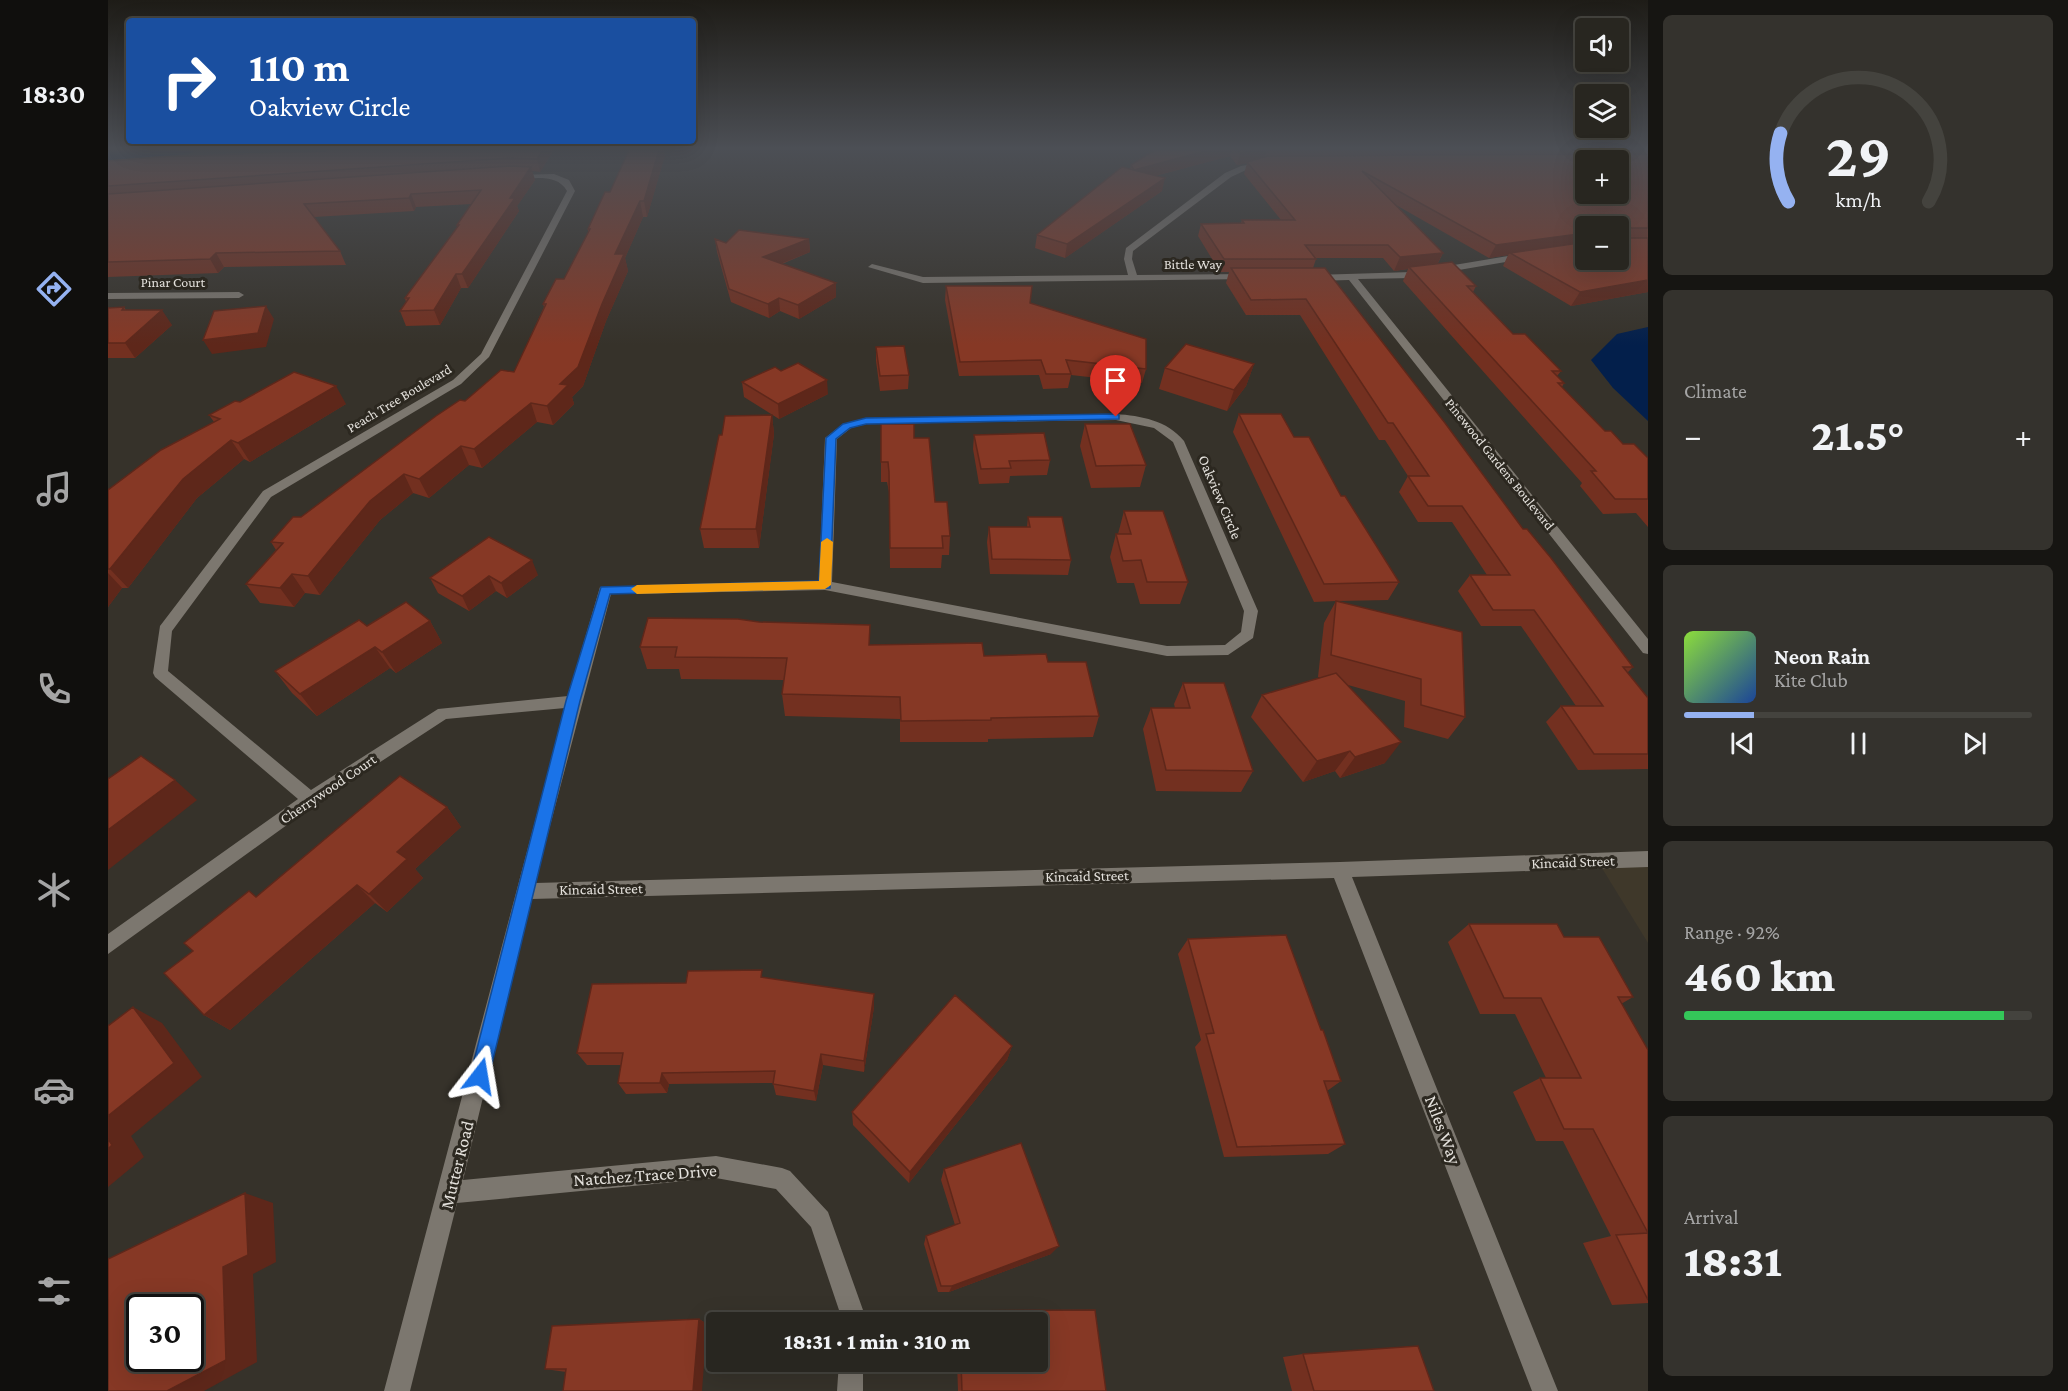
<!DOCTYPE html>
<html lang="en">
<head>
<meta charset="utf-8">
<style>
  :root { --surface:#282620; --page:#34322d; --text:#f1f3f6; --muted:#a5a5a5; --line:#44433e; --accent:#95b2f1 }
  body { margin:0; font-family:"Crimson Pro",serif; background:var(--page); color:var(--text); height:100vh; display:flex; flex-direction:column; font-size:22px; white-space:nowrap }
  * { box-sizing:border-box; margin:0 }
  p { font-size:20px; color:var(--muted) }
  .icon { flex:none; width:33px; height:33px; fill:none; stroke:currentColor; stroke-width:2; stroke-linecap:round; stroke-linejoin:round }
  .map { position:relative; flex:1; overflow:hidden }
  .details { display:flex; flex-direction:column; gap:15px; padding:15px; background:#161512; width:420px }
  .details>* { flex:none }
  .top-card { position:absolute; left:18px; top:18px; width:570px; height:126px; border-radius:6px; box-shadow:0 6px 24px #0002,0 0 0 2px var(--line); background:#1a4fa0; color:#fff; overflow:hidden }
  .tools { position:absolute; left:1467px; top:18px; display:grid; gap:12px }
  .tools a { display:grid; place-items:center; width:54px; height:54px; border-radius:6px; background:var(--surface); box-shadow:0 6px 24px #0002,0 0 0 2px var(--line); font-size:30px }
  .speed { position:absolute; left:18px; top:1294px; display:flex; gap:12px; font-size:30px; font-weight:700; text-align:center }
  .speed>* { display:grid; place-content:center; width:78px; height:78px; border-radius:50%; background:var(--surface); box-shadow:0 6px 24px #0002,0 0 0 2px var(--line); line-height:1 }
  .speed .limit { border:3px solid #111; border-radius:9px; background:#fff; color:#111 }
  .pin { position:absolute; display:grid; place-items:center; width:51px; height:51px; color:#fff; margin:-62px -26px; border-radius:50% 50% 50% 0; rotate:-45deg; box-shadow:0 0 6px #0007 }
  .pin .icon { rotate:45deg }
  .me { position:absolute; width:66px; margin:-33px; rotate:14deg; stroke-linejoin:round; filter:drop-shadow(0 0 4px #0008) }
  .turn { display:flex; align-items:center; gap:21px; height:126px; padding:0 24px; font-size:27px }
  .turn .icon { width:78px; height:78px; stroke-width:2.5 }
  .turn b { display:block; font-size:42px; line-height:51px }
  .big { font-size:45px; font-weight:800; line-height:1.1 }
  .details .tile { flex:1; display:flex; flex-direction:column; justify-content:center; gap:9px; min-width:0; padding:0 21px; border-radius:9px; background:var(--page) }
  .details .dial { align-items:center; gap:0 }
  .dial svg { height:156px; overflow:visible; fill:none; stroke:var(--line); stroke-width:7; stroke-linecap:round; text-anchor:middle }
  .dial text { fill:var(--text); stroke:none }
  .song { display:flex; align-items:center; gap:18px }
  .cover { width:72px; height:72px; border-radius:9px; background:linear-gradient(135deg,hsl(90 70% 55%),hsl(220 70% 35%)) }
  .played { height:6px; border-radius:3px; background:linear-gradient(90deg,var(--accent) 20%,var(--line) 20%) }
  .keys { display:flex; justify-content:space-around; direction:ltr }
  .heat { display:flex; justify-content:space-between; align-items:center; font-size:33px; direction:ltr }
  .charge { height:9px; border-radius:4px; background:linear-gradient(90deg,#34c759 92%,var(--line) 0) }
  .trip { position:absolute; left:598px; top:1312px; width:342px; height:60px; border-radius:6px; background:var(--surface); box-shadow:0 6px 24px #0002,0 0 0 2px var(--line); font-weight:800; line-height:60px; text-align:center }
  main { display:flex; flex:1; min-height:0 }
  .dock { display:flex; flex-direction:column; width:108px; justify-content:space-around; align-items:center; background:#100f0d; color:var(--muted) }
  .dock .icon { width:42px; height:42px }
  .dock .selected { color:var(--accent) }
  .dock b { font-size:27px; color:var(--text) }
  .map>svg:first-child { display:block }
  .built { fill:#3f382a }
  .water { fill:#031f4b }
  .lines { fill:none; stroke-linecap:round; stroke-linejoin:round }
  .canal { fill:#031f4b; fill-rule:evenodd }
  .street { fill:#7c776f; fill-rule:evenodd }
  .wall { fill:#733020; fill-rule:evenodd }
  .shaded-wall { fill:#5e271a }
  .building { fill:#863825; stroke:#5e271a; stroke-width:1.5; fill-rule:evenodd }
  .route { fill:#1a73e8; stroke:#114b97; stroke-width:1.5 }
  .slow { fill:#f59e0b }
  .labels { text-anchor:middle; dominant-baseline:central; stroke-width:6; stroke-linejoin:round; paint-order:stroke }
  .far-street-label { font-size:14px; fill:#e4e1dc; stroke:#2c2820 }
  .street-label { font-size:15px; fill:#e4e1dc; stroke:#2c2820 }
  .near-street-label { font-size:18px; fill:#e4e1dc; stroke:#2c2820 }
</style>
</head>
<body>
<main>
<nav class="dock">
<b>18:30</b>
<svg class="icon selected" aria-label="directions" viewBox="0 0 24 24"><path d="M12 3l9 9-9 9-9-9zM9 14v-3h6M13 9l2 2-2 2"/></svg>
<svg class="icon" aria-label="music" viewBox="0 0 24 24"><path d="M9 18V5l10-2v13"/><circle cx="6" cy="18" r="3"/><circle cx="16" cy="16" r="3"/></svg>
<svg class="icon" aria-label="phone" viewBox="0 0 24 24"><path d="M5 4h4l2 5-3 2q2 4 5 5l2-3 5 2v4C11 20 4 13 5 4z"/></svg>
<svg class="icon" aria-label="climate" viewBox="0 0 24 24"><path d="M12 3v18M4 7l16 10M4 17L20 7"/></svg>
<svg class="icon" aria-label="car" viewBox="0 0 24 24"><path d="M5 17H2v-5l4-1 3-4h7l3 4 3 1v5h-3M9 17h6M6 11h13"/><circle cx="7" cy="17" r="2"/><circle cx="17" cy="17" r="2"/></svg>
<svg class="icon" aria-label="filters" viewBox="0 0 24 24"><path d="M4 7h16M4 17h16"/><circle cx="9" cy="7" r="2"/><circle cx="15" cy="17" r="2"/></svg>
</nav>
<div class="map">
<svg width="1540" height="1391" viewBox="0 0 1540 1391">
  <rect width="100%" height="100%" fill="#36322a"/>
  <path class="built" d="M1540,864v79l-48,-78z"/>
  <path class="water" d="M1540,327v94l-35,-33 -22,-28 26,-26z"/>
  <g class="lines">
    <path class="canal" d="M18,150h70l-7,4 -81,6v-8z"/>
    <path class="street" d="M1157,162l3,4 -22,4 -15,7 -98,74 -1,8 5,16 111,-1 4,3 -1,2 -328,4 -55,-16 4,-3 51,13 205,-2 -4,-16 2,-11 99,-75 16,-7z
      M446,174l15,6 6,11 -86,166 -28,27 -190,113 -99,134 -4,40 143,119 127,-81 130,-13 32,-109 219,-6 6,-143 18,-14 23,-6 250,-4c25,2 51,6 68,27l74,170 -5,27 -25,17 -61,1 -342,-66 -214,4 -76,289 805,-21 308,-11v16l-296,10 206,514h-26l-198,-513 -803,21 -68,281 253,-24 66,12 8,3 38,41 35,98v13h-24v-13l-28,-83 -35,-38 -60,-11 -259,25 -47,188h-26l181,-683 -119,11 -130,85 -208,150v-20l190,-135 -143,-122 -2,-4 7,-47 103,-135 190,-111 28,-26 86,-163c-10,-18 -34,-12 -52,-12l-4,-2 4,-2zM1008,420l38,8 19,14 71,169 -3,21 -16,13 -58,1 -335,-64 5,-143 14,-11 15,-4z
      M1418,253l3,1v4l-117,20 -54,1 290,360v15l-5,-1 -294,-373 -35,1 -4,-3 4,-3 98,-3z
      M0,293l131,-1 5,3 -5,3 -131,1z
      M731,1362h24v29h-26z"/>
  </g>
  <path class="wall" d="M1047,150h493v142l-77,14 -68,-40 5,-11 -19,3 -93,-53 47,48 -5,10 38,23 -3,6 40,42 48,37 -4,5 7,7 -2,4 43,44 18,13 25,14v69l-12,-14 -33,1 -23,-28 2,-3 -179,-202 5,-12 -14,2 -11,-13h-68l1,1 -3,9 320,399 -6,6 21,25v71l-70,1 -32,-48 15,-16h15l-55,-80h-40l-23,-35 12,-16h17l-35,-53h-34l-19,-30 9,-16 -23,-36h-6l-79,-125h-54l-20,-32 3,-11h-9l-22,-36 3,-12 40,-1 1,-3h39l-37,-46 3,-11 -10,2 -7,-9 -75,20 7,15 -97,67 -30,-10 2,-13 93,-66 1,-4zM1478,226h32l-32,34z
    M445,151l-13,21 -8,-1 3,9 -18,26 2,5 -51,77h-7l-21,37 -34,1 -6,-15 6,-9 -1,-4 53,-71 -1,-2 15,-21 -56,3 -2,4 -100,6 26,34 6,14 -122,2 -6,6 -110,4v-116z
    M557,155l-18,62h-4l-18,41 3,13 -22,50 -23,65 -11,11 2,7 -21,21 -16,-3 -55,46 -13,-3 -40,33 -16,-5 -33,27 -60,75 -15,-2 -11,14 -34,-4 -14,-19 30,-34 -5,-8 30,-25 164,-116 49,-29 30,-65 -1,-3 21,-25 24,-46v-4l22,-37z
    M607,239l11,4 83,-4 1,13 -28,12 54,33 -37,22 -19,-8 -11,7 -38,-16 -14,-50z
    M838,286l84,17 116,66 -4,14 -71,-8 -3,13 -25,1 -4,-14 -80,1 -14,-76z
    M16,307l2,3 46,15 -37,33h-27v-50z
    M768,347l33,28 -1,14 -28,2 -4,-30z
    M1146,364l-8,22 -19,25 -68,-22 6,-21z
    M634,382l86,12 -49,25 -35,-22z
    M132,402l106,2 -96,58 -6,-3 -47,39 -69,90h-6l-14,19v-117l106,-68 -5,-7z
    M1131,414l55,23 47,59 58,86 -11,18 -51,1 128,116 -17,22 -44,-12 1,-26 -57,-16 37,78 -45,15 -5,-7 -32,11 -52,-65 11,-22 59,-17 -3,-1 6,-54 12,-22 -22,1 -81,-170z
    M664,415l2,19 -15,114h-55l-4,-19 22,-94z
    M773,424l33,14 21,64 15,34 -1,19h-7l-1,13h-51l-1,-76 -2,-10h-6z
    M977,424l61,41 -6,22 -49,1 -11,-42z
    M866,435l76,25 -3,15 -37,1 -1,7 -30,1 -6,-35z
    M1016,511l64,71 -8,22h-40l-6,-21h-17l-7,-26 6,-23h2z
    M920,517l43,43 -3,15 -78,-1 -3,-32 2,-15h38z
    M430,575l-31,23 -11,-7 -27,20 -31,-18 -8,-15z
    M322,621l12,22 -46,30 -6,-5 -73,48 -25,-23 -17,-22 92,-45z
    M762,645l178,17 51,54 -6,21 -105,2v3h-88v-23l-115,-3 -3,-22 2,-14 -103,-1 -2,-10h-32l-7,-22z
    M1075,683l70,88 -12,21 -85,-1 -13,-62 8,-21h24l-1,-4z
    M339,807l14,20 -46,42 8,9 -36,34 -12,-9 -145,127 -26,-15 -11,-64z
    M1361,924l95,13 69,60 -12,7 27,46v253l-36,2 -29,-62 28,-7 -48,-95h-27l-23,-49 27,-14h6l-31,-64h-35l-32,-72z
    M1080,939l133,91 20,51 -14,10 18,53 -17,10 -104,3 -29,-110 6,-7 -23,-86z
    M656,978l110,16v13l-10,65 -41,-7 -7,36 -40,-6 -3,-12 -104,1 -2,9 -41,1 -8,-11 3,-18h-34l-10,-12 109,-70z
    M904,1046l-5,14 -98,123 -56,-58 -1,-13z
    M836,1169l107,85 -102,38h-11l-14,-48 2,-8 29,-11 -14,-45z
    M987,1310l11,81h-148l-1,-29h81v-39h-83l-1,-7 4,-5z
    M591,1319l8,5 -141,48 -21,-3z
    M1195,1354l131,37h-142l-9,-34z"/>
  <path class="shaded-wall" d="M435,150h10v1l-13,21 -3,-13z
    M551,150h5l1,5 -18,62 -3,-16z
    M1101,150h22l-1,6 -99,26 3,-12z
    M1148,150h11l-3,10 -17,2v1l-10,2 3,-12z
    M423,167l4,13 -18,26 2,5 -51,77 -6,-14 48,-76z
    M1057,178l-3,13 -97,67 2,-14z
    M303,194l5,13 -2,4 -5,-13z
    M532,201l3,16 -18,41 3,13 -22,50 -23,65 -11,11 2,7 -21,21 -6,-19 13,-22 55,-130z
    M1478,233v12l-76,8 -2,2 -19,3 7,-13z
    M701,239l1,13 -45,18 -2,-13z
    M108,253l8,14 -6,6 -8,-14z
    M1335,253l-7,13 -27,1 -1,2 -14,2 6,-14z
    M348,274l5,14 -21,37 -6,-15z
    M1540,280v12l-77,14 9,-14z
    M728,283v14l-37,22 -1,-14z
    M671,298l1,13 -11,7 -1,-14z
    M158,306l8,13 -8,28 -54,7 -9,-14z
    M54,310l10,15 -37,33 -10,-15z
    M1146,364l-8,22 -19,25 7,-21z
    M719,380l1,14 -49,25 -1,-15z
    M228,386l10,18 -96,58 -12,-19z
    M423,403l6,19 -55,46 -8,-19z
    M664,415l2,19 -15,114 -3,-19z
    M123,440l13,19 -47,39 -69,90 -18,-19 73,-90z
    M353,446l8,19 -40,33 -10,-19z
    M296,474l9,19 -33,27 -60,75 -12,-19 62,-75z
    M424,560l6,15 -31,23 -6,-15z
    M0,573l14,15 -14,19z
    M184,574l13,19 -11,14 -14,-19z
    M381,576l7,15 -27,20 -7,-15z
    M322,621l12,22 -46,30 -14,-21z
    M267,647l15,21 -73,48 -17,-22z
    M1293,742l-16,21 -45,15 15,-21z
    M1242,751l-15,20 -32,11 14,-21z
    M67,780l22,20 -89,70v-40z
    M339,807l14,20 -46,42 8,9 -36,34 -18,-18 28,-42z
    M249,885l18,18 -145,127 -26,-15z
    M766,994v13l-10,65v-11z
    M25,1007l29,16 40,54 -71,59 13,21 -36,30v-71z
    M904,1046l-5,14 -98,123 1,-11z
    M713,1054l2,11 -7,36 -2,-10z
    M554,1073l7,11 -2,9 -7,-10z
    M137,1193l28,10 3,59 -23,12 4,88 -53,29h-37l56,-124z
    M951,1246l-8,8 -102,38 3,-6z
    M591,1319l8,5 -5,67h-9z"/>
  <path class="building" d="M220,150h215l-6,9 -26,-1 -403,28v-25l55,-4 164,-6z
    M521,150h30l-15,51h-4l-25,53h9l-22,50 -24,63 -18,17 8,1 -21,21 -16,-3 -57,46 -13,-3 -42,33 -15,-5 -34,27 -62,75 -16,-2 -12,14 -34,-4 37,-41 -12,-1 22,-25h8l135,-101 24,-16 5,1 36,-31 13,2 32,-68h-3l13,-25h8l26,-50h-2l17,-37h5z
    M1047,150h54l-75,20 -3,-5z
    M1130,150h18l-16,3z
    M1486,150h29v2l2,2h23v74h-22l-2,2 1,8h23v42l-68,12 -70,-39 76,-11v18h32v-34h-32v7l-90,12 -134,-74 81,82 -43,4 -12,-12h-83l11,14h-92l-23,-35 43,-1 -2,-3h53l-48,-58 21,-6 325,-2zM1478,160h32v34h-32z
    M403,166l20,1 -21,31h5l-53,76h-6l-22,36 -34,1 9,-13h-4l54,-73h-2l24,-35 -70,4 -2,4 -105,6 36,47 -124,2 -6,6 -102,3v-68z
    M1014,167l43,11 -98,66 -30,-9z
    M631,230l70,9 -46,18 73,26 -38,22 -19,-7 -11,6 -39,-15 -14,-50 11,4z
    M1344,262l24,24h-9l46,48h12l36,37h-9l12,12h-6l47,48h6l12,13h11l14,14v41h-33l-24,-28h5l-187,-204z
    M1123,268h94l120,155 78,106h4l24,29 82,109h-10l25,31v56h-54l-33,-48h42l-69,-96h-41l-23,-35h40l-48,-69h-34l-20,-30h21l-36,-53h-5l-82,-124 -55,1z
    M838,286h86l-2,17 116,36v30l-80,-9 5,14h-25l-5,-14 -81,2z
    M158,306l-8,27 -55,7 11,-29z
    M16,307l-2,3h40l-37,33h-17v-35z
    M1078,344l68,20 -20,26 -69,-22z
    M796,346l5,29 -29,1 -4,-29z
    M690,363l29,17 -49,24 -36,-22 33,-15 6,4z
    M186,372l42,14 -98,57 -7,-3 -48,39 -73,90h-2v-79l53,-40 59,-31 -11,-4 26,-14 5,1z
    M1131,414h42l13,23h15l32,59h4l54,86 -75,2z
    M664,415l-16,114h-56l19,-94h3l3,-19z
    M773,424h33v14h15l6,64h12l3,34h-8l1,12h-53l-1,-76 -1,-10h-7z
    M977,424h45l16,41 -50,1z
    M936,433l6,27 -41,1 2,7 -30,1 -7,-34z
    M1016,511h39l25,71h-41l-6,-22 -18,1 -7,-27h15z
    M920,517h34l9,43 -79,-1 -3,-32h41z
    M381,537l43,23 -31,23 -12,-7 -27,20 -32,-18z
    M1228,601l126,31 3,85 -44,-12v-26l-90,-24z
    M298,602l24,19 -48,31 -7,-5 -75,47 -25,-23 84,-51 8,6z
    M540,618l90,1 21,3 111,3 -1,20 113,-2 2,13 62,-2 2,8h38l13,54 -108,2v2l-90,1 -1,-24 -118,-3 5,-36 -112,-1 2,-10h-37z
    M1228,673l65,69 -46,15 -5,-6 -33,10 -55,-66z
    M1075,683h41l29,88 -87,-1 -15,-62h39z
    M33,756l34,24 -67,50v-51z
    M292,776l47,31 -50,45 10,7 -38,35 -12,-9 -153,130 -40,-42 29,-22 -9,-8 65,-52 7,6z
    M1361,924h88l7,13h35l34,60h-15l30,53v183l-55,-104h-29l-24,-51h41l-40,-80h-37z
    M1178,935l35,95h2l18,51h-17l21,63 -108,3 -31,-113 8,-1 -26,-94z
    M654,970l-1,7 113,17 -10,67 -43,-7 -7,37 -41,-7 2,-13 -113,2 -2,10h-42l5,-30h-46l15,-69 94,-1 2,-12z
    M847,995l57,51 -102,126 -58,-60z
    M25,1007l41,56 -66,53v-90z
    M0,1139l4,6 -4,4z
    M913,1143l38,103 -107,40h-11l-15,-50 34,-13 -16,-54z
    M137,1193l3,62 -25,12 3,93 -59,31h-59v-132zM32,1308h50v51h-50z
    M1540,1233v67l-32,-65z
    M987,1310l11,81h-144l-1,-29h77v-39h-79l-1,-12z
    M591,1319l-6,72h-130l3,-22h-21l7,-43z
    M1310,1346l16,45h-120l-11,-37z"/>
  <linearGradient id="sky" x2="0" y2="1"><stop stop-color="#1e1c17"/><stop offset="0.43" stop-color="#4c4f55"/><stop offset="1" stop-color="#4c4f55" stop-opacity="0"/></linearGradient>
  <rect width="1540" height="345" fill="url(#sky)"/>
  <path class="route" d="M1008,414l3,1v4l-253,5 -16,4 -14,11 -6,149 -220,6 -30,107 -91,375 -3,7 -6,2 -7,-2 -3,-7 96,-375 35,-114 218,-6 7,-143 17,-14 23,-6z"/>
  <path class="slow" d="M719,538l6,4 -2,43 -6,4 -188,5 -6,-5 6,-4 182,-4 2,-39z"/>
  <g class="labels">
    <g class="far-street-label">
      <text x="1085" y="264">Bittle Way</text>
      <text x="65" y="282">Pinar Court</text>
      <text transform="translate(291 398) rotate(-31)">Peach Tree Boulevard</text>
      <text transform="translate(1392 464) rotate(51)">Pinewood Gardens Boulevard</text>
    </g>
    <g class="street-label">
      <text transform="translate(1112 497) rotate(67)">Oakview Circle</text>
      <text transform="translate(220 789) rotate(-34)">Cherrywood Court</text>
      <text transform="translate(1465 862) rotate(-2)">Kincaid Street</text>
      <text transform="translate(979 876) rotate(-1)">Kincaid Street</text>
      <text transform="translate(493 889) rotate(-1)">Kincaid Street</text>
    </g>
    <g class="near-street-label">
      <text transform="translate(1335 1130) rotate(69)">Niles Way</text>
      <text transform="translate(349 1165) rotate(-76)">Mutter Road</text>
      <text transform="translate(537 1175) rotate(-4)">Natchez Trace Drive</text>
    </g>
  </g>
</svg>
<div class="tools">
<a><svg class="icon" aria-label="sound" viewBox="0 0 24 24"><path d="M4 9h4l5-4v14l-5-4H4zM17 9q2 3 0 6"/></svg></a>
<a><svg class="icon" aria-label="layers" viewBox="0 0 24 24"><path d="M12 4l9 5-9 5-9-5zM3 14l9 5 9-5"/></svg></a>
<a>+</a>
<a>−</a>
</div>
<div class="speed"><div class="limit">30</div></div>
<div class="pin" style="left:1008px;top:417px;background:#d93025"><svg class="icon" aria-label="arrive" viewBox="0 0 24 24"><path d="M6 21V4h12l-3 4 3 4H6"/></svg></div>
<svg class="me" style="left:372px;top:1076px" viewBox="-20 -20 40 40"><path d="M0-17L14 15 0 8-14 15z" fill="#1a73e8" stroke="#fff" stroke-width="4"/></svg>
<div class="trip">18:31 · 1 min · 310 m</div>
<div class="top-card">
<div class="turn"><svg class="icon" aria-label="right" viewBox="0 0 24 24"><path d="M7 20v-9h11M14 6l5 5-5 5"/></svg><div><b>110 m</b>Oakview Circle</div></div>
</div>
</div>
<section class="details">
<div class="tile dial"><svg viewBox="0 0 100 80">
<path d="M14 69A42 42 0 1 1 86 69"/>
<path d="M14 69A42 42 0 0 1 10 34" stroke="#95b2f1"/>
<text x="50" y="56" font-size="32" font-weight="700">29</text>
<text x="50" y="72" font-size="11">km/h</text>
</svg></div>
<div class="tile"><p>Climate</p>
<div class="heat"><a>−</a><b class="big">21.5°</b><a>+</a></div>
</div>
<div class="tile">
<div class="song"><i class="cover"></i><div><b>Neon Rain</b><p>Kite Club</p></div></div>
<div class="played"></div>
<div class="keys"><svg class="icon" aria-label="previous" viewBox="0 0 24 24"><path d="M18 5L8 12l10 7zM5 5v14"/></svg><svg class="icon" aria-label="pause" viewBox="0 0 24 24"><path d="M8 5v14M16 5v14"/></svg><svg class="icon" aria-label="next" viewBox="0 0 24 24"><path d="M6 5l10 7-10 7zM19 5v14"/></svg></div>
</div>
<div class="tile"><p>Range · 92%</p><b class="big">460 km</b><div class="charge"></div></div>
<div class="tile"><p>Arrival</p><b class="big">18:31</b></div>
</section>
</main>
</body>
</html>
